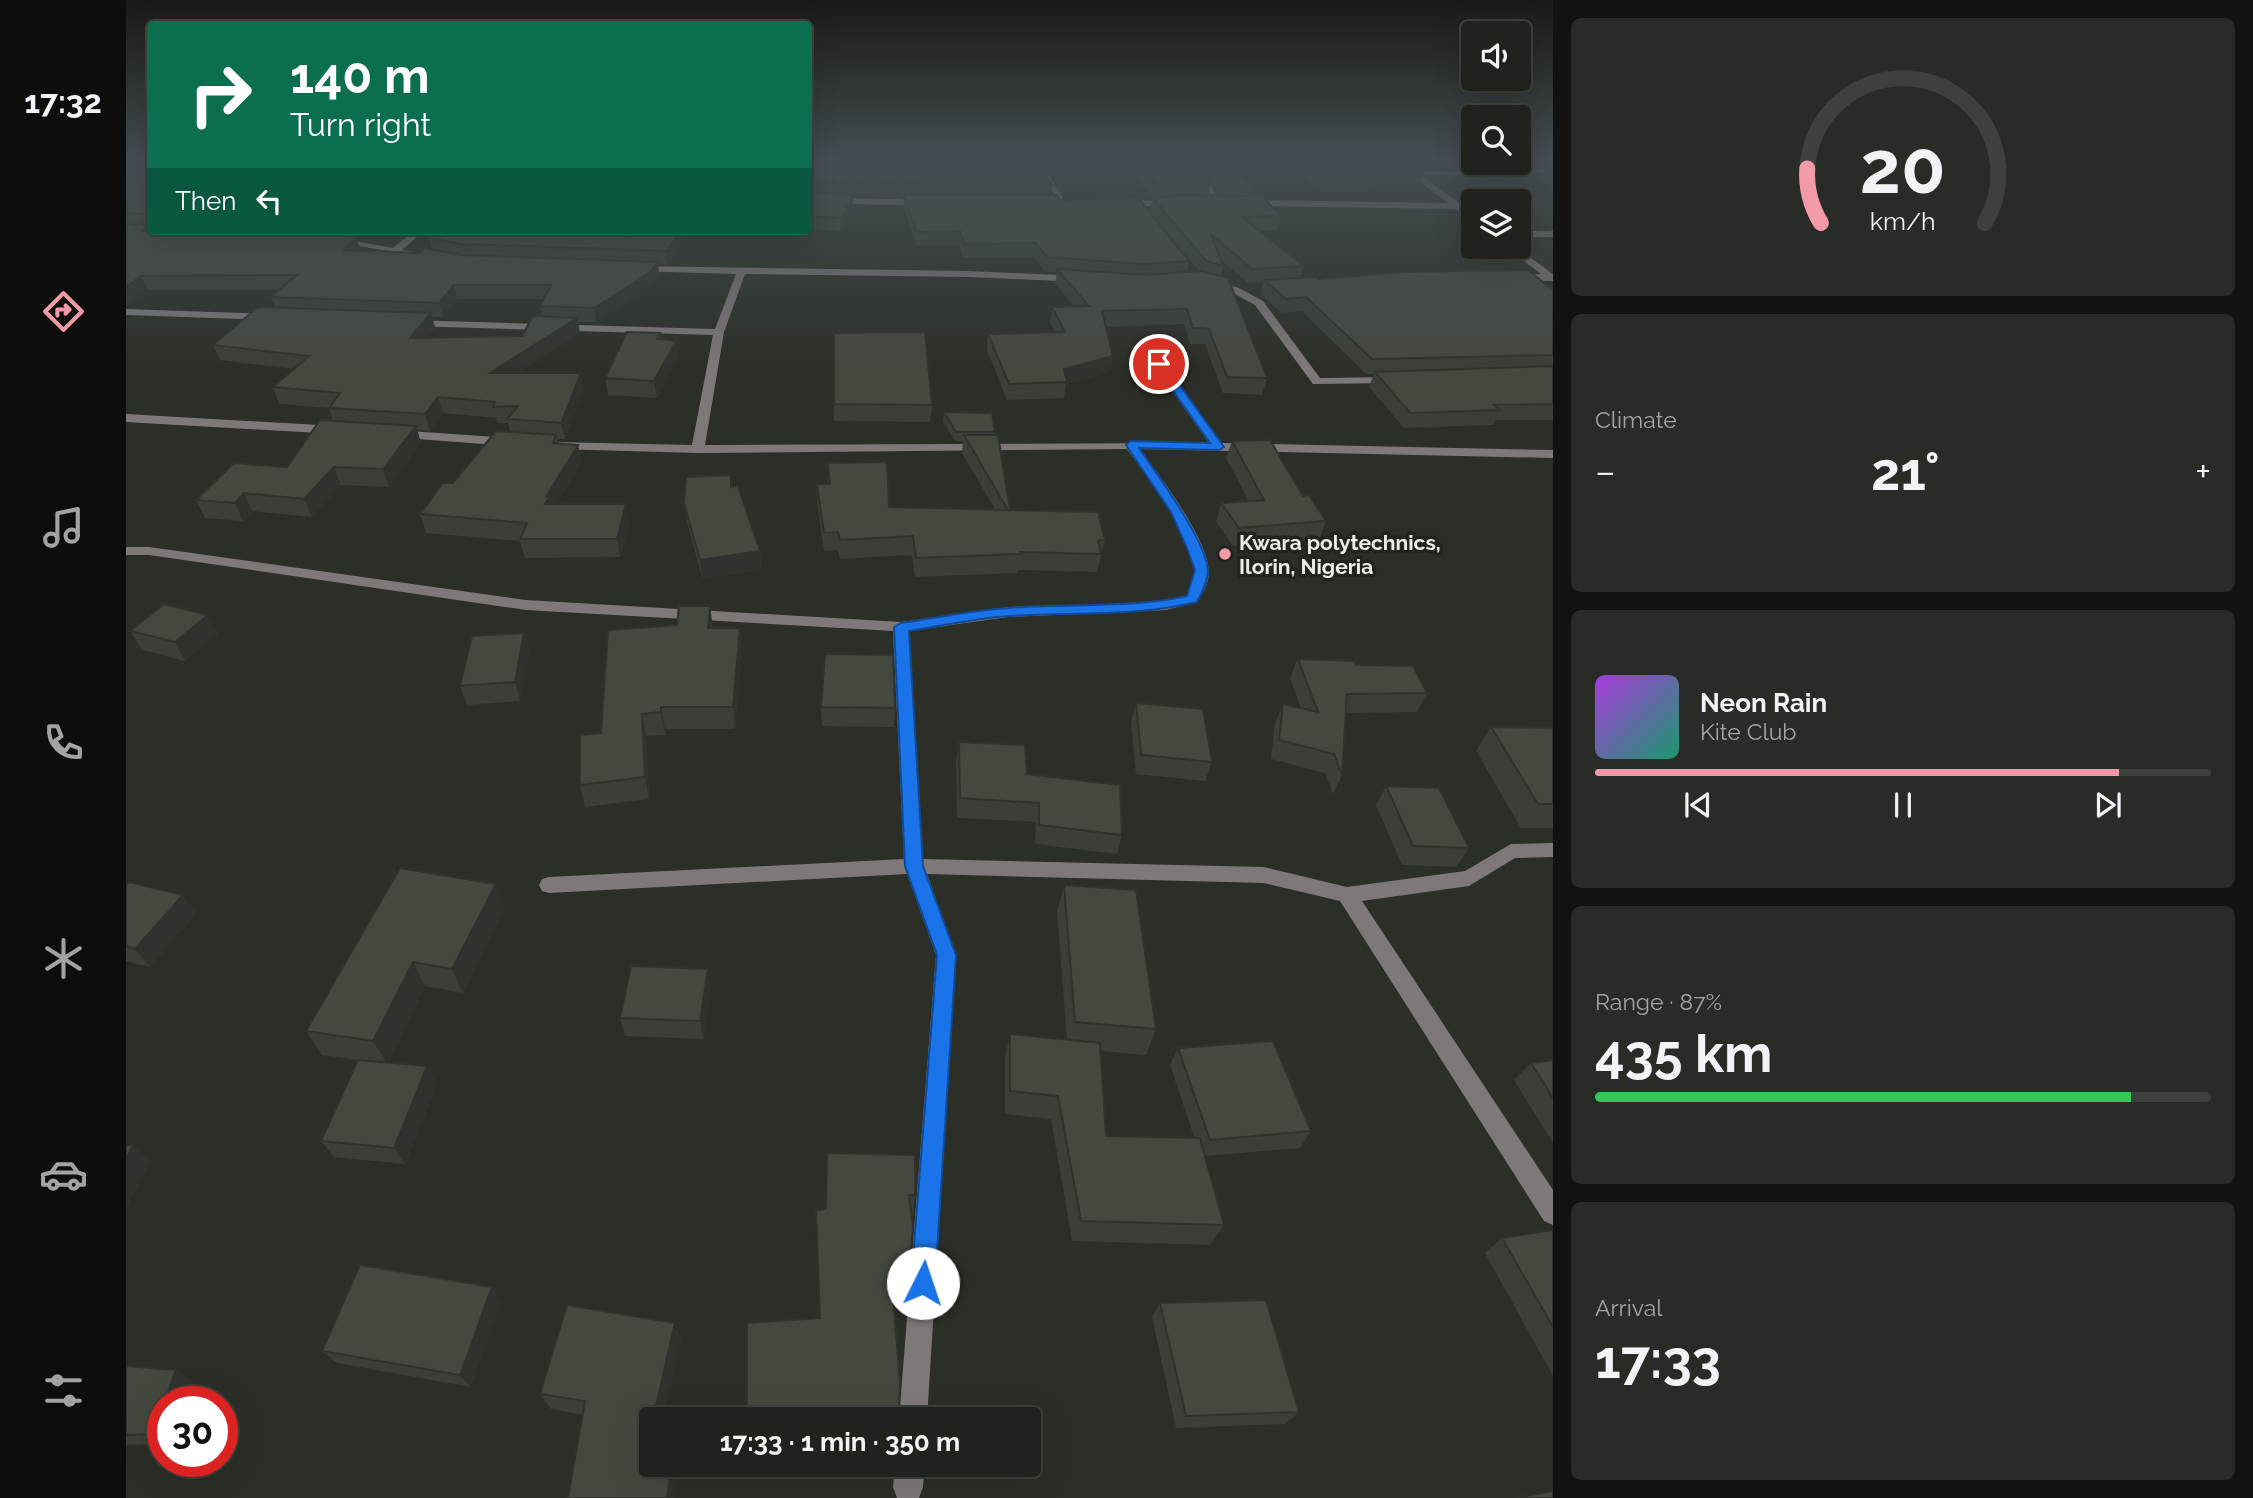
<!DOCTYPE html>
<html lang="en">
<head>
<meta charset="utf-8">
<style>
  :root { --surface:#20231d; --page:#282b26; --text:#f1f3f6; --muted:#a2a4a4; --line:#3d403b; --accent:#f39aa8 }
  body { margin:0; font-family:Raleway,sans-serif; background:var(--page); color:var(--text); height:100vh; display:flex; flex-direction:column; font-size:26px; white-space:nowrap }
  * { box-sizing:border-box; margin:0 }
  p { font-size:23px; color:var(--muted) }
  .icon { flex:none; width:38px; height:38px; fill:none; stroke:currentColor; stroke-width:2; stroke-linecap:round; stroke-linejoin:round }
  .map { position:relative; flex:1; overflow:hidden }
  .sheet { display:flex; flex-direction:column; gap:18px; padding:18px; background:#121310; width:700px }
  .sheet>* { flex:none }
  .hud { position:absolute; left:21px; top:21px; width:665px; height:214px; border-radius:7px; box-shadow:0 7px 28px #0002,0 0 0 2px var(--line); background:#0b6e4f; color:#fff; overflow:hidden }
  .controls { position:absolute; left:1335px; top:21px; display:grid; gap:14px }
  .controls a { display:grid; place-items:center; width:70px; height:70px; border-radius:7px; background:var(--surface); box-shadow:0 7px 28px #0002,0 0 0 2px var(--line); font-size:35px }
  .speed { position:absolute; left:21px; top:1386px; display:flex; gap:14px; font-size:35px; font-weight:700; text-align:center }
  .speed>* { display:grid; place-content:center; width:91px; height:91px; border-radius:50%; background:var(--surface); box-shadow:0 7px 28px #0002,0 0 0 2px var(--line); line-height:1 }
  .speed .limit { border:10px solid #d22; background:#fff; color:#111 }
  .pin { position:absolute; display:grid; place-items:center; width:60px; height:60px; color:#fff; margin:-30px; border:4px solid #fff; border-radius:50%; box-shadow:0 2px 7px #0007 }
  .me { position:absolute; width:77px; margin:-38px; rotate:4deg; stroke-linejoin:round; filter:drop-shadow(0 0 5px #0008) }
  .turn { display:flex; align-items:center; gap:24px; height:147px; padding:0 28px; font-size:32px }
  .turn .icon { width:91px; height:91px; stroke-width:2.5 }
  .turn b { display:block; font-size:49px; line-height:60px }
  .then { display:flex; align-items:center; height:66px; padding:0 28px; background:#0003; gap:14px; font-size:26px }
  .big { font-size:52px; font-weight:700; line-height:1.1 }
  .sheet .card { flex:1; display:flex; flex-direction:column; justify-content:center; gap:10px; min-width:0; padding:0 24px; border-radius:10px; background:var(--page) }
  .sheet .dial { align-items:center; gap:0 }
  .dial svg { height:182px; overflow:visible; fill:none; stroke:var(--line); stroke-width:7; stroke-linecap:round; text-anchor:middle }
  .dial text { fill:var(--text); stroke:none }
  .song { display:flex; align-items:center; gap:21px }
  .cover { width:84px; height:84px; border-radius:10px; background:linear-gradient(135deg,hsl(280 70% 55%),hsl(160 70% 35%)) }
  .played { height:7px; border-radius:4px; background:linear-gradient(90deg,var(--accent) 85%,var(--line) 85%) }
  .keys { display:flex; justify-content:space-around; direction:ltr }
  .heat { display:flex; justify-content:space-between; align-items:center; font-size:38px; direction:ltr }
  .charge { height:10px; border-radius:5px; background:linear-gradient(90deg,#34c759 87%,var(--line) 0) }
  .trip { position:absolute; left:513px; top:1407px; width:402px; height:70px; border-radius:7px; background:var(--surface); box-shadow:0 7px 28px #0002,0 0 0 2px var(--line); font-weight:700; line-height:70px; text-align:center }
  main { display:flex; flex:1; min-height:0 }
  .tabs { display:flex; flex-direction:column; width:126px; justify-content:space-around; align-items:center; background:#0d0e0c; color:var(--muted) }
  .tabs .icon { width:49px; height:49px }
  .tabs .on { color:var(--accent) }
  .tabs b { font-size:32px; color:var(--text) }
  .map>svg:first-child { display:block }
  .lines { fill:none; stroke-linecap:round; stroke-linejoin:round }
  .minor { fill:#7e7879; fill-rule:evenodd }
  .wall { fill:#3a3f37; fill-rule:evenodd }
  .shaded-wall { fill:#30332d }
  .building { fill:#444940; stroke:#30332d; stroke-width:2 }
  .route { fill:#1a73e8; stroke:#114b97; stroke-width:2 }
  .poi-dot { fill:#f39aa8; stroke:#21251e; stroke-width:2.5 }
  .labels { text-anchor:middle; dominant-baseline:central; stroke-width:7; stroke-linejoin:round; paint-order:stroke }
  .poi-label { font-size:21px; font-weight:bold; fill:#ebeee9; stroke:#21251e; text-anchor:start }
</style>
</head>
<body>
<main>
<nav class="tabs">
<b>17:32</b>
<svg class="icon on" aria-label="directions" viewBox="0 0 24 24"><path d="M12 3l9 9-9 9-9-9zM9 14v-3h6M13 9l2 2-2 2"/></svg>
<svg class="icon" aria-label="music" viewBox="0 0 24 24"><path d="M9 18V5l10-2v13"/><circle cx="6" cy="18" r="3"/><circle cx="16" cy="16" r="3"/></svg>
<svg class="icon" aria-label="phone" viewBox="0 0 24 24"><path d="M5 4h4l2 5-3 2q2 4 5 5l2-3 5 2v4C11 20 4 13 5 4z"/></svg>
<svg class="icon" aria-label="climate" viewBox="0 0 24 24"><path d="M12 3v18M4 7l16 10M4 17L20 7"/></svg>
<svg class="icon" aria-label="car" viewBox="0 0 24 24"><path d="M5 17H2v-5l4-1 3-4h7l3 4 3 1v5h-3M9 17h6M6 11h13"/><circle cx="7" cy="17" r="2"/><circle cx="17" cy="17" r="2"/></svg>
<svg class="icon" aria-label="filters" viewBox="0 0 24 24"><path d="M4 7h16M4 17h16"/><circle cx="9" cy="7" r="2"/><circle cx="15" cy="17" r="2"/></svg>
</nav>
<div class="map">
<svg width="1427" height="1498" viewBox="0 0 1427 1498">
  <rect width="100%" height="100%" fill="#2b2f27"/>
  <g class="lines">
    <path class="minor" d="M1064,160h8l23,44h-6z
      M1266,160h9l14,11 138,-2v4l-132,2 53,39v7l-19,-12 -209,-3 -4,-3 4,-3 202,3z
      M915,172h6l21,34h-6z
      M682,197l119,3 4,3 -4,3 -119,-3z
      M994,201l56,-1 4,3 -4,3h-59z
      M288,231h10l-22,19 24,4v4l-94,-17 5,-3 56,10z
      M1393,231h34v6h-34z
      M1380,247h10l37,27v7l-42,-1v-4l3,-1 27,-1z
      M510,266l333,5 111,5 5,3 -5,3 -111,-5 -224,-3 -21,58 -19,113 504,-2 -70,-99 5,-3 4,1 74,101 331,7v8l-413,-9c21,29 67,88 69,123 0,11 -6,21 -12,30l-31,8 -158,7 -99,14 14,228 341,8 83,20 118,-16 46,-27 42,-1v14l-38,1 -46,28 -107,15 191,289v35l-9,-4 -204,-320 -76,-18 -337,-9 29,81 -29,464h-28l37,-464 -29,-81 -358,19 -7,-2 -3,-6 3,-6 7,-2 355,-18 -11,-228 -367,-21 -377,-55h-23v-8h23l377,53 375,22 107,-15 107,-3 51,-4 20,-4c5,-8 9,-17 8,-26 -5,-41 -43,-88 -67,-121l-429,4 -142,-4 -6,-4 2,-3 140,3 21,-110 -303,-9 -5,-3 5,-3 305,9 21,-55 -103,-3v-4z
      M1083,280l30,8 24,13 57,77 76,-1 6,3 -6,3 -83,1 -58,-79 -24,-13 -25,-7v-4z
      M0,309l144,5 5,3 -5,3 -144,-5z
      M0,414l210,12 6,4 -6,4 -210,-12z
      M269,430l115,8 6,4 -6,4 -119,-9v-6z
      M769,1465h30l-2,22 -4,11h-22l-4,-11z"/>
  </g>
  <path class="wall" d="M0,160h24v71l210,20 60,2 12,-3 -3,-12 4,-7h136l62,6 60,-4 -24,32 -9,-1 1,12 -8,11 -55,35h-18l2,11 -62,40 66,16 -19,50h-8l1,4 20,2 3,18 -25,41h70l3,18 -9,35 -95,1 -5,-17 -94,-8 -6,-19 33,-31 57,-51 -2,-9h-11l-1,-5 -53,-5 -13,18 -13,-1 4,13 -32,44 -48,-2 -29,32 -60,-6 -9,10 -38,-3 -9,-18 91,-33 46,-46 -4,-13 -50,-4 -6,-17 21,-18 -74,-9 -7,-15 62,-37 -4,-11 9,-7h-133l-21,17zM331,299h86l-3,7 2,11 -20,19 -95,2 8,-10 -3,-11h11z
    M682,160l244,26 -2,9 10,5 129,61 -2,11 12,-1 -49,-60 3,-13h1l-34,-38h77l13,25 -2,10 13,1 -21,-36h29l5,5 -3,-5h243v3h45v-3h34v21l-9,-5 4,-10 -130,2 5,4 -4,12 -49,-1 -1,4 -58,-2 -6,-10 -64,-2 11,12 -3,11 32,20 -4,14h-18l45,36 -4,12 253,12v130h-58l-2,5 -89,3 -35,-41 5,-13h-8l-64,-63 -20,2 -22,-19 3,-12 -15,1 -28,-24 3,7 -2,10 46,102 -5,17 -39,-2 -18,-49h-15l-6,-20 -78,3 7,29 -3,16 -44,12 -2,14 -57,2 -20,-50 1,-16 67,-2 -5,-9 2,-16h22l-19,-24 2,-11 -12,-1 -11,-13h-71l-4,-13 -43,1 -12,-38v-12h-4l-1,-3 -55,1h9v13l-10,24 -35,-2z
    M534,333v7l18,17 -21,41 -49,-3 -3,-17z
    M708,333l98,72 -2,17 -96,-1z
    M818,412l51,20 15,78 95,30 -8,32 -79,-2v3l-103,4 -3,-22 -72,4 -2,-9 -14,1 -7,-49v-18h11v-21l61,44 106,2 -33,-56 1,-12h-8l-12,-20z
    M1106,441l71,55 23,25 -7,19 -86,6 -17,-24 5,-19 28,-2 -23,-43z
    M605,475l1,12 28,64 1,19 -59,8 -15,-57 -3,-18z
    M82,615l10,19 -33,27 -43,-11 -12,-19z
    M587,628h27l2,22 -7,79h-70v6l-19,1 3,63 -64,8 -5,-22 21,-52z
    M398,633l5,19 -9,49 -53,4 -7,-19z
    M1172,659l58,6 71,28 -10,19 -72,1 -3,62 -9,19 -8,-21 -54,-14 4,-36 8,-19 18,4 -11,-30z
    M1010,703l76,59 -7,19 -69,-7 -5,-52z
    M695,707l74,1 -1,19 -72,-1z
    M1365,727l62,1v100h-32l-45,-77z
    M833,742l68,32 95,61 -5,19 -82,-10 1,-22 -79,-4 -1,-57z
    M1260,786l83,62 -13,19 -54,-2 -26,-60z
    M274,868l105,40 -42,85 -38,-7 -37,77 49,21 -32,80 -71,-7 -13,-16 37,-81 -36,-5 -16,-24z
    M0,885l57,10 13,19 -46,53 -24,-6z
    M938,885l92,144 -10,26 -45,-4 5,85 88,1 -24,-72 8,-17 133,83 -11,17 -95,8 19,69 -14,20 -138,-4 -21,-122 -46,-5v-56l5,-24 57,6 -10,-127z
    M582,969l3,18 -8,52 -78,-3 -5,-18z
    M1427,1060v83l-39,-63 17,-17z
    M701,1153l88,42 -2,20h-2l-3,66 -2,19h-13l6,104 3,3 1,12h-156l73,-101 6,-109z
    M1427,1230v146l-68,-123 17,-15z
    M375,1301l-30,86 -134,-24 -15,-12z
    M1034,1303l139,109 -14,12 -109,4 -24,-111z
    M549,1323l6,17 -30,79 -68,-4 -32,-6 -11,-15z
    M0,1366l67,15 -8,21h-22v42l-37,1z"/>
  <path class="shaded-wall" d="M727,194v13l-10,24v-13z
    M555,231h10v2l-24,32 -1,-14z
    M230,237l4,14 -16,-1z
    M532,262l1,14 -8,11 -55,35 -2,-14z
    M15,276l6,14 -21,17v-20z
    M328,285l3,14 -14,18 -4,-14z
    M305,313l4,15 -20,26 -5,-16z
    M451,318l3,15 -87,56 -3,-16z
    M550,341l2,16 -21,41 -3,-17z
    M987,356l-3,16 -44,12 -2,-15z
    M455,373l3,16 -19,50 -4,-16z
    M312,397l5,16 -13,18 -5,-17z
    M290,426l5,17 -32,44 -6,-18z
    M452,445l3,18 -28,47 -8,-6 1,-7z
    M208,467l7,18 -29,32 -8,-18z
    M118,493l8,18 -9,10 -8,-18z
    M500,504l3,18 -9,35 -3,-18z
    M634,551l1,19 -59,8 -2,-18z
    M584,606l3,22h-5z
    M82,615l10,19 -33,27 -10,-19z
    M614,628l2,22 -7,79 -2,-22z
    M398,633l5,19 -9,49 -5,-19z
    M535,707l4,22v6l-4,-23z
    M516,714l4,22 3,63 -4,-22z
    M370,884l9,24 -42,85 -11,-24z
    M57,895l13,19 -46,53 -15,-18z
    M287,962l12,24 -38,78 -14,-23z
    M582,969l3,18 -8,52 -3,-18z
    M301,1066l10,18 -32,80 -11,-16z
    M7,1145l18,16 -25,48v-50z
    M366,1287l9,14 -30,86 -11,-12z
    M549,1323l6,17 -18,79h-10z
    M50,1370l17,11 -8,21h-21z
    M37,1404v37l-12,-7z
    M545,1465h8l-4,33h-8z"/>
  <path class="building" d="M0,160h24v54h-24v-42l19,1 2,-8 -21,-2z
    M682,160h231l13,26 -152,-3 -1,-3 -91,2z
    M1007,160h64l13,25h-53z
    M1084,160h19l23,25h-26z
    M1114,160h168l15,12 -53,-1 3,4 -58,-2 -7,-10z
    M682,193l45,1 -10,24 -35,-2z
    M778,195h153l3,5 78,-2 51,63 -44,3 -98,-7 -11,-14 -72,1 -4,-13 -43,1z
    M1041,195l95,1 19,20 -39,1 62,49 -52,3 -41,-35 12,32 -17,-5 -53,-63 16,-1z
    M0,224l24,1 -7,6 142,4 4,-2 67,4 -12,13 76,3 3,-5 39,7 196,7 -9,11 -55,35 -54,-2 11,-21h-97l-15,18 -168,-6 26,-22 -156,1 -15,11z
    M307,231h129l69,6 5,-6h45l-15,20 -204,-7 -33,-6z
    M931,269l88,6 56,-4 27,7 39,100 -40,-1 -18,-48 -16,-1 -6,-19 -85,2 11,45 -49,13 3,13 -58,2 -21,-50 77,-2 -13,-25 37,-1z
    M1402,270l25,20v65l-181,4 -66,-62 -20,2 -22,-19 52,-3 3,2 84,-7z
    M132,307l173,6 -21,25 112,-2 11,-20 44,2 -87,55h91l-20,50 -54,-4 11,-13 -25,1 2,-5 -57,-5 -13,17 -96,-6 11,-15 -67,-6 36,-31 -96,-11z
    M501,332l33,1 -3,6 19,2 -22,40 -49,-3z
    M799,332l7,73 -98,-1v-71z
    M1427,366v38l-59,1 6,5 -90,3 -35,-41z
    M818,412l48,1 3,19h-39z
    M194,420l96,6 -33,43 -49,-2 -30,32 -60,-6 -9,10 -39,-3 38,-37 53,4z
    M370,431l60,4 -3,8 25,2 -32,52h4l-5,7h81l-9,35h-97l7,-16 -107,-9 23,-31h10z
    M838,435h34l12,75 88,2 7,28h-7l3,14 -81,-2 1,2 -105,4 -3,-22 -73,4 -2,-8 -14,1 -7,-49h13l-2,-21 59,-1 2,45 119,3z
    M1144,440l33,56 6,-1 17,26 -87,7 -18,-25 43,-3 -32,-59z
    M605,475v12l7,-1 22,65 -60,9 -16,-57 2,-26z
    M38,604l44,11 -33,27 -45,-11z
    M553,606h31l-2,22h32l-7,79h-72v5l-19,2 3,63 -65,8v-50l21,-2 7,-103 69,-5z
    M398,633l-9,49 -55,4 12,-50z
    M699,654l68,1 2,53 -74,-1z
    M1172,659l57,2 1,4 57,1 14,27 -80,1 -5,81 -8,-21 -55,-14 4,-36 35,8z
    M1010,703l67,6 9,53 -71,-7z
    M1365,727l62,1v76h-15z
    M833,742l66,3 2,29 93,11 2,50 -83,-10v-22l-79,-5z
    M1260,786l53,2 30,60 -56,-2z
    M274,868l96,16 -44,85 -39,-7 -40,79 -67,-10z
    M3,882l54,13 -48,54 -9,-3v-61z
    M938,885l72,5 20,139 -81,-7z
    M505,966l77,3 -8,52 -80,-3z
    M884,1034l90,9 6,93 94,2 24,87 -143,-4 -23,-125 -48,-5z
    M1147,1041l38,90 -101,9 -32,-92z
    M232,1060l69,6 -33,82 -73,-7z
    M1427,1060v38l-22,-35z
    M0,1145h7l-7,14z
    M701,1153l88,2v40h-6l4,32 -5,54 -16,1 8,102 -1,20 3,3 1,11 -19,1h-137v-96l73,-5 -4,-108 10,-1z
    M1427,1230v97l-51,-89z
    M234,1265l132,22 -32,88 -138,-24z
    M1140,1300l33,112 -113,4 -26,-113z
    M441,1305l108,18 -22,96h-2v10l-3,12h3v24h20l-4,33h-99l17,-97 -45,-7z
    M0,1366l50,4 -12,32h-1v2l-12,30 -25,1z
    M1427,1491v7h-39z"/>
  <linearGradient id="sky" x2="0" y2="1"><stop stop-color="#181a15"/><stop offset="0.43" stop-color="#444d52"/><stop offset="1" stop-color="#444d52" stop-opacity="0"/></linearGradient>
  <rect width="1427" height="370" fill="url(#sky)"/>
  <path class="route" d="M1033,361l4,1 61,85 -5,3 -80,-2c18,26 68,94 69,123 0,11 -6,22 -11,31 -62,15 -125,10 -187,14 -34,2 -68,10 -101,15l14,235 33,89 -21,328 -4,8 -8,4 -9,-4 -3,-8 26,-328 -32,-89 -11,-239 7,-4c36,-5 72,-13 108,-15 59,-5 119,1 178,-12l8,-26 -8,-22 -16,-36 -45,-67 5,-4 79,2 -56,-79z"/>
  <circle class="poi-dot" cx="1099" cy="554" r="7"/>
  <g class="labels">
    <g class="poi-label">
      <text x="1113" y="542">Kwara polytechnics,<tspan x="1113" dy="24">Ilorin, Nigeria</tspan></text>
    </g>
  </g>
</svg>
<div class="controls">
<a><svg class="icon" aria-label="sound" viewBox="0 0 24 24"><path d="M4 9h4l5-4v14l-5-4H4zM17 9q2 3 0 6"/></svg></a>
<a><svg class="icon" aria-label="search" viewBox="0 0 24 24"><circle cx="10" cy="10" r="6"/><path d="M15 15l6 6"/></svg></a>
<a><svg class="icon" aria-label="layers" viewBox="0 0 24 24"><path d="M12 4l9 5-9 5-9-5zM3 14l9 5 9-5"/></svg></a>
</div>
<div class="speed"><div class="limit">30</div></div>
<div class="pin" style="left:1033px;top:364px;background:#d93025"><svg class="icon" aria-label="arrive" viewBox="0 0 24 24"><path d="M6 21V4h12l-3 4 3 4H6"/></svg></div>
<svg class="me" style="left:797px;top:1283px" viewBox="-20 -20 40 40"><circle r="19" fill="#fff"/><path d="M0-13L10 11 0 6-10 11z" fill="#1a73e8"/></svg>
<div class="trip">17:33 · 1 min · 350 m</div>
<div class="hud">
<div class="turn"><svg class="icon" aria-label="right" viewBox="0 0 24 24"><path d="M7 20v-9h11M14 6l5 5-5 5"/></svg><div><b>140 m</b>Turn right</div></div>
<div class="then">Then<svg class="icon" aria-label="left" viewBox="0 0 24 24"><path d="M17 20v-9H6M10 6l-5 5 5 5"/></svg></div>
</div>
</div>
<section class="sheet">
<div class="card dial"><svg viewBox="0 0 100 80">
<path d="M14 69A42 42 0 1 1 86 69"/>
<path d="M14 69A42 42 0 0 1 8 45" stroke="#f39aa8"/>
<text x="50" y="56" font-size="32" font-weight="700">20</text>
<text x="50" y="72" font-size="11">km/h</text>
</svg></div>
<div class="card"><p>Climate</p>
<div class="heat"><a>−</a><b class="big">21°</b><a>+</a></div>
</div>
<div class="card">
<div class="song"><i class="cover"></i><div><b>Neon Rain</b><p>Kite Club</p></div></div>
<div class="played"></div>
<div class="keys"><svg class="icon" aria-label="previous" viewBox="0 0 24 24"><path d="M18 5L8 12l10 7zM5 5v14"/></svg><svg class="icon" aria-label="pause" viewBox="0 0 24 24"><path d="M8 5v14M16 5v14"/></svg><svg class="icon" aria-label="next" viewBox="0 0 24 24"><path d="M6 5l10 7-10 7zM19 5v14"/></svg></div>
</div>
<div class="card"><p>Range · 87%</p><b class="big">435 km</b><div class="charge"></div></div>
<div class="card"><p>Arrival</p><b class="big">17:33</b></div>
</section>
</main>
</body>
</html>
